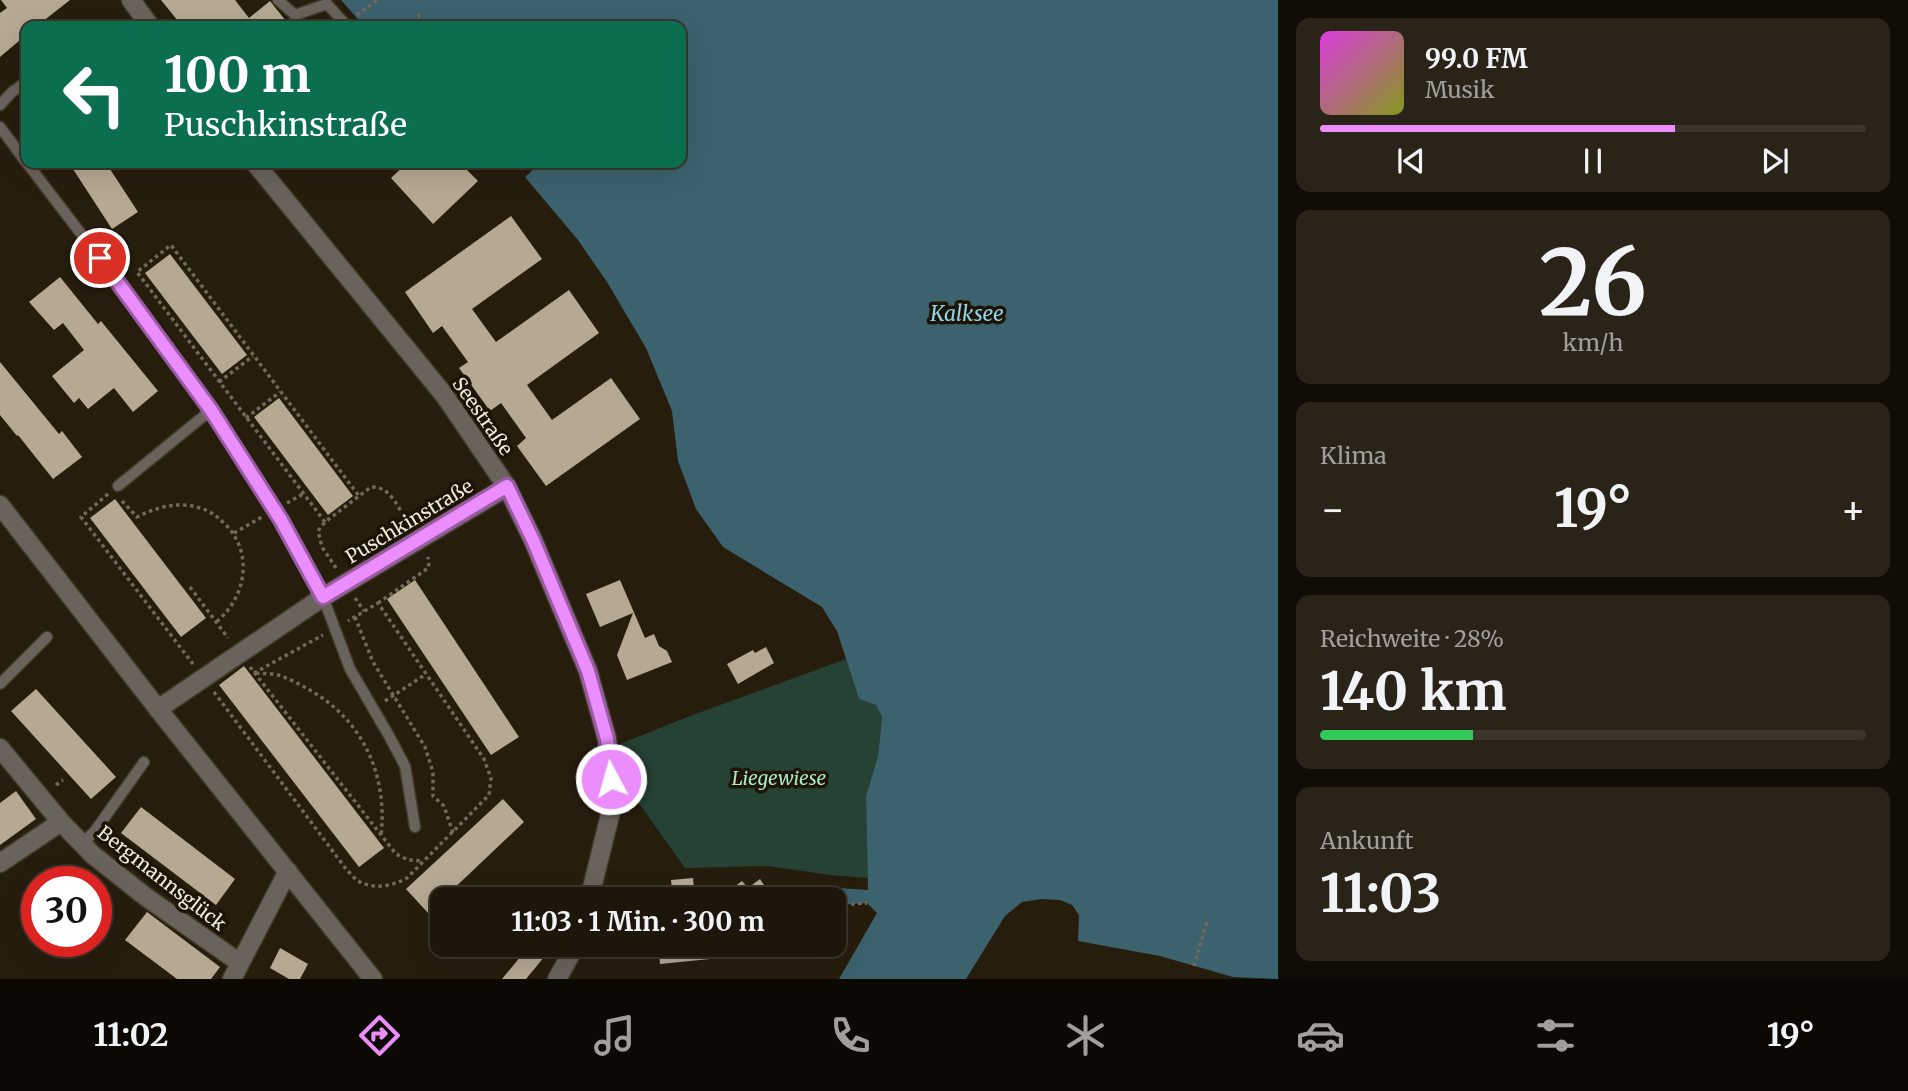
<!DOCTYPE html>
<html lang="de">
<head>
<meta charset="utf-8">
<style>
  :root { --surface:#1d160a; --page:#2a2318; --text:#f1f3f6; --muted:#a09f9c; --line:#3b352b; --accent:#eb8dfc }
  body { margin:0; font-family:Merriweather,serif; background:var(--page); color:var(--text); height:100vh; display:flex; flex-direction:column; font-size:26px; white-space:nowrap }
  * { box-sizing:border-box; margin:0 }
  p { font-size:23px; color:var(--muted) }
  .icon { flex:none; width:38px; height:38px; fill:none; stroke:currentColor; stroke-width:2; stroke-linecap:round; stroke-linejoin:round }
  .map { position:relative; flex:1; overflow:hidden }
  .side { display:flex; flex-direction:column; gap:18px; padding:18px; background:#100c06; width:630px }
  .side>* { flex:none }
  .top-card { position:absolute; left:21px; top:21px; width:665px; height:147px; border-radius:14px; box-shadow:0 7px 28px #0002,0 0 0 2px var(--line); background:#0b6e4f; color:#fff; overflow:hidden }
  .speed { position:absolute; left:21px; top:866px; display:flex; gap:14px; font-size:35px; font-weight:700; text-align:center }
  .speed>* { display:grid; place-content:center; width:91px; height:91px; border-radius:50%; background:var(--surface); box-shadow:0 7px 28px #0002,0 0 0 2px var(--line); line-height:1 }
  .speed .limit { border:10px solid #d22; background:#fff; color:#111 }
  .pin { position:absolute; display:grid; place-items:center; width:60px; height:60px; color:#fff; margin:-30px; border:4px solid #fff; border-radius:50%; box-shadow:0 2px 7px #0007 }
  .me { position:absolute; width:77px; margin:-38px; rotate:354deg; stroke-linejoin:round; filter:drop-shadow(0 0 5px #0008) }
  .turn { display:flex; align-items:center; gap:24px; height:147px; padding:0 28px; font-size:32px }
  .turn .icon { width:91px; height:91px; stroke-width:2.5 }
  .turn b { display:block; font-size:49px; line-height:60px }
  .big { font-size:52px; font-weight:700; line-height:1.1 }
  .side .tile { flex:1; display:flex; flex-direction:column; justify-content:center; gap:10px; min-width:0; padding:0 24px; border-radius:14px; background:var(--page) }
  .side .dial { align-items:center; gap:0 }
  .dial b { font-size:91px; line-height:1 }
  .song { display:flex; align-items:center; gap:21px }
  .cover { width:84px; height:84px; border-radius:10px; background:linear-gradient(135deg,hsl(300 70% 55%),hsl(70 70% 35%)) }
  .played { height:7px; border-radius:4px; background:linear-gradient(90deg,var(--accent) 65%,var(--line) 65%) }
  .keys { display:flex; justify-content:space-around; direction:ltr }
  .heat { display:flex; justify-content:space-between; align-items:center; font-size:38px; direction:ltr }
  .charge { height:10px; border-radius:5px; background:linear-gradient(90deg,#34c759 28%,var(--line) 0) }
  .trip { position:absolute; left:430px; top:887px; width:416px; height:70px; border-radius:14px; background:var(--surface); box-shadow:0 7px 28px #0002,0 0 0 2px var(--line); font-weight:700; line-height:70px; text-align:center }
  .tab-bar { display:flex; height:112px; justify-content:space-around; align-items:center; background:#0c0904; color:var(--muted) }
  .tab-bar .icon { width:49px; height:49px }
  .tab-bar .current { color:var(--accent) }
  .tab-bar b { font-size:32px; color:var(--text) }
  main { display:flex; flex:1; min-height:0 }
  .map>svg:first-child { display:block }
  .green { fill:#264235 }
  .water { fill:#3c626d }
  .building { fill:#b5a994 }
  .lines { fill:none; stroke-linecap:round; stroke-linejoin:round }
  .service-casing { stroke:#433a2a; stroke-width:13 }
  .minor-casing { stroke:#433a2a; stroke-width:21 }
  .path { stroke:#72695b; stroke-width:3.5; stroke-dasharray:3.5 3.5; stroke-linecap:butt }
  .service { stroke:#6a635c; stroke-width:10 }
  .minor { stroke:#6a635c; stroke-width:18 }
  .route-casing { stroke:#995ca4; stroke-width:18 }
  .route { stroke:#eb8dfc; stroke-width:12 }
  .labels { text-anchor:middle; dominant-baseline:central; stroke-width:7; stroke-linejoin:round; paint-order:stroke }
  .street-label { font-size:19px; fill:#f1eadf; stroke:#1d1405 }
  .park-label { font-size:19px; font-style:italic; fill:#a9e8ca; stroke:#1d1405 }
  .water-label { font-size:21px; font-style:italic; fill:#8fd5eb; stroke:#1d1405 }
</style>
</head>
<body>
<main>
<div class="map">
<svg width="1278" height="979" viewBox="0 0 1278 979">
  <rect width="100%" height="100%" fill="#271d0d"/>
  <path class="green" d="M846,659l13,40 17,6 6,12 -4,39 -12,40 2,82 -39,-3 -60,-9 -84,2 -59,-83 -11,-39 75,-30z"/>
  <path class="water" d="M341,0h937v979l-45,-2 -73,-21 -82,-15 1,-26 -7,-10 -12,-5 -19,-1 -19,3 -17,14 -39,63h-127l38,-66 -10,-10 -30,2v-17l31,2 -2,-94 12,-40 4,-39 -6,-12 -17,-6 -22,-68 -15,-24 -99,-60 -27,-38 -18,-48 -6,-50 -26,-63 -39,-66 -29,-42 -53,-63 12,-11 -1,-3h145v-137h-317z"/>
  <path class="building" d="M1,0h69l-33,26h-11v9l-26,22v-44l7,-5z
    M161,0h74l14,18 21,-17 20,25h-108z
    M69,163h37l32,49 -26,17z
    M407,163h53l18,18 -45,43 -42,-46z
    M511,216l31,43 -70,50 24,33 73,-52 30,43 -72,52 25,35 59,-42 29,41 -94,67 -29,-40 9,-8 -25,-35 -11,8 -31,-43 9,-6 -26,-36 -9,7 -28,-41z
    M170,254l77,101 -25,19 -77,-101z
    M60,277l38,47 3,-3 57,70 -25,21 -19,-24 -26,21 -9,-11 -5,5 -22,-27 32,-26 -21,-27 -9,7 -25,-28z
    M0,362l59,72 3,-3 20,26 -29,22 -35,-44 -1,1 -17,-21z
    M279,398l74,98 -25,19 -74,-98z
    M115,499l91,119 -25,19 -91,-119z
    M415,580l104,157 -28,18 -104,-156z
    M620,580l25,58 9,-4 5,12 8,5 5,11 -45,18 -10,-25 16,-42 -33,14 -14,-33z
    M766,647l8,16 -36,21 -11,-20 26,-14 2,3z
    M244,666l140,182 -25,19 -140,-182z
    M36,689l80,88 -25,22 -80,-88z
    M16,791l20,28 -36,26v-42z
    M503,799l21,23 -96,91 -22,-24z
    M141,807l94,72 -19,26 -95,-72z
    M693,878l2,22h-22l-2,-20z
    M760,879l14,21h-58l26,-19 6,7z
    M147,912l73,55 -9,12h-34l-52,-39z
    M530,945h24l-28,34h-24z
    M658,945h72v12l-70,7z
    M280,948l28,16 -8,15h-11l-19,-11z"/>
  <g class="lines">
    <defs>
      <path id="service" d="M278,0l17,15 32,-11 20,22
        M0,105l12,-13 14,-10
        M0,127l26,35
        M27,163l87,114 97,133 70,110 42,77 27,72 38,65 17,32 10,61
        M118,486l93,-76
        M0,684l47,-47
        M82,844l13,-13 49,-69"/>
      <path id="minor" d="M131,0l19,26
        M255,163l190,233 62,91 26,53 55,131 19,68 4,40v32l-22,89
        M0,505l158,204 215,270
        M158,709l165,-112 184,-110
        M0,748l61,74 32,33 53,42 94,66
        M0,863l61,-41
        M232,979l56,-108
        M557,979l19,-34"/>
    </defs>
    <use href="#service" class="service-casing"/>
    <use href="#minor" class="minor-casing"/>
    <path class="path" d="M357,15l20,-15
      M407,26l13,-11
      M219,382l34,-26
      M246,418l34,-26
      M108,494l-27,23 112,147
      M122,501l15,16c20,-10 41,-16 63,-9 11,3 19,10 27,18 27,29 18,73 -11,96
      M287,503l16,-9
      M325,522l-188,-250 34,-27 188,251
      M234,533l28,-16
      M336,568l-14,-21 -4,-16 7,-9 46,-35c20,-1 27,21 37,36
      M190,587l38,51
      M355,598l9,13
      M378,603l46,-32 5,-4 -1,-10
      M355,617l18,45 52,85 8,25v24l11,10 9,27
      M250,667l146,187 12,6 14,1
      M254,673l69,-38
      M256,673c7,1 15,0 22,2 10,3 21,9 30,14 54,30 80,85 73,147
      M214,692l132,177c4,4 8,9 12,12 16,9 35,5 49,-3l82,-83 2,-17 -7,-19 -106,-156 -30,18
      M385,701l41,-27
      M56,785l7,-5
      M135,864l6,-7
      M837,905l30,-2
      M1194,966l14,-48"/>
    <use href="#service" class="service"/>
    <use href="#minor" class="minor"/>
  </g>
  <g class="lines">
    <defs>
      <path id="route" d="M100,258l111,152 70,110 42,77 184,-111 26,54 55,131 19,68 4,40"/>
    </defs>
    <use href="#route" class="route-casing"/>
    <use href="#route" class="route"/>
  </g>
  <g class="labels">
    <g class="street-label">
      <text transform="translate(483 416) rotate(55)">Seestraße</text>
      <text transform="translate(409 521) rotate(-31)">Puschkinstraße</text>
      <text transform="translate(162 878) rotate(38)">Bergmannsglück</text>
    </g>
    <g class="park-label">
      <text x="779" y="778">Liegewiese</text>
    </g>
    <g class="water-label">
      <text x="967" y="313">Kalksee</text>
    </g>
  </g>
</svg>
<div class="speed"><div class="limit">30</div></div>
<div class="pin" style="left:100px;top:258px;background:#d93025"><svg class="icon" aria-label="arrive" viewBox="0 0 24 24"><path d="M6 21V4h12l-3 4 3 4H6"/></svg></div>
<svg class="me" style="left:611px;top:779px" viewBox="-20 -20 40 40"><circle r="17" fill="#eb8dfc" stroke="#fff" stroke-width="3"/><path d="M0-11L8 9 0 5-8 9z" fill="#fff"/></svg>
<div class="trip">11:03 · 1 Min. · 300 m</div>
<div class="top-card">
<div class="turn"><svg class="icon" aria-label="left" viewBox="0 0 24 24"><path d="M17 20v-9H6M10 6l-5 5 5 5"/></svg><div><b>100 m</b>Puschkinstraße</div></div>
</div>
</div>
<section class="side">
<div class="tile">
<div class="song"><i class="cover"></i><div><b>99.0 FM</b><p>Musik</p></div></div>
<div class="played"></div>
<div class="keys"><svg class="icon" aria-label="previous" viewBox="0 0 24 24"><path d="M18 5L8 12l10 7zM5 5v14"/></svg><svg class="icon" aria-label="pause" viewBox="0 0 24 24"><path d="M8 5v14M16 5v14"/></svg><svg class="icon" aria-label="next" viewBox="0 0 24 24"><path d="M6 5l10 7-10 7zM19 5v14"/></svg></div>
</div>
<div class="tile dial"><b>26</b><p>km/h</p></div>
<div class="tile"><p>Klima</p>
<div class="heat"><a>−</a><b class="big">19°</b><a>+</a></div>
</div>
<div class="tile"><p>Reichweite · 28%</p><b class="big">140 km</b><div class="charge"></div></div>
<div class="tile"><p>Ankunft</p><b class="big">11:03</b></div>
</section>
</main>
<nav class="tab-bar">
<b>11:02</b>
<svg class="icon current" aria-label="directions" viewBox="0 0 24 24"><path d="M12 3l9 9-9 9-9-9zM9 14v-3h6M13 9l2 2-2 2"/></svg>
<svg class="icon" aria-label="music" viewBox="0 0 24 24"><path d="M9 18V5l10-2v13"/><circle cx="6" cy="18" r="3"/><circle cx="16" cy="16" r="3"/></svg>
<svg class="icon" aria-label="phone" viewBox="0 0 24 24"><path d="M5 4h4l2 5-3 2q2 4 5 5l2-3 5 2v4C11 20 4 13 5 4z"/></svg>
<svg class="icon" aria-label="climate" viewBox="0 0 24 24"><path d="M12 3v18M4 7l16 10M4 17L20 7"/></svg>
<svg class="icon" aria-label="car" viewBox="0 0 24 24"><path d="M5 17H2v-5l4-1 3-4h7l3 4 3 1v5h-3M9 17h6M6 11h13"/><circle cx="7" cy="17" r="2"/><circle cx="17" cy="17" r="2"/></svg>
<svg class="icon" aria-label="filters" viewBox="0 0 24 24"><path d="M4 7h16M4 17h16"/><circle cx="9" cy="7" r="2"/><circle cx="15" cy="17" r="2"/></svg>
<b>19°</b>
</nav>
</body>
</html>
